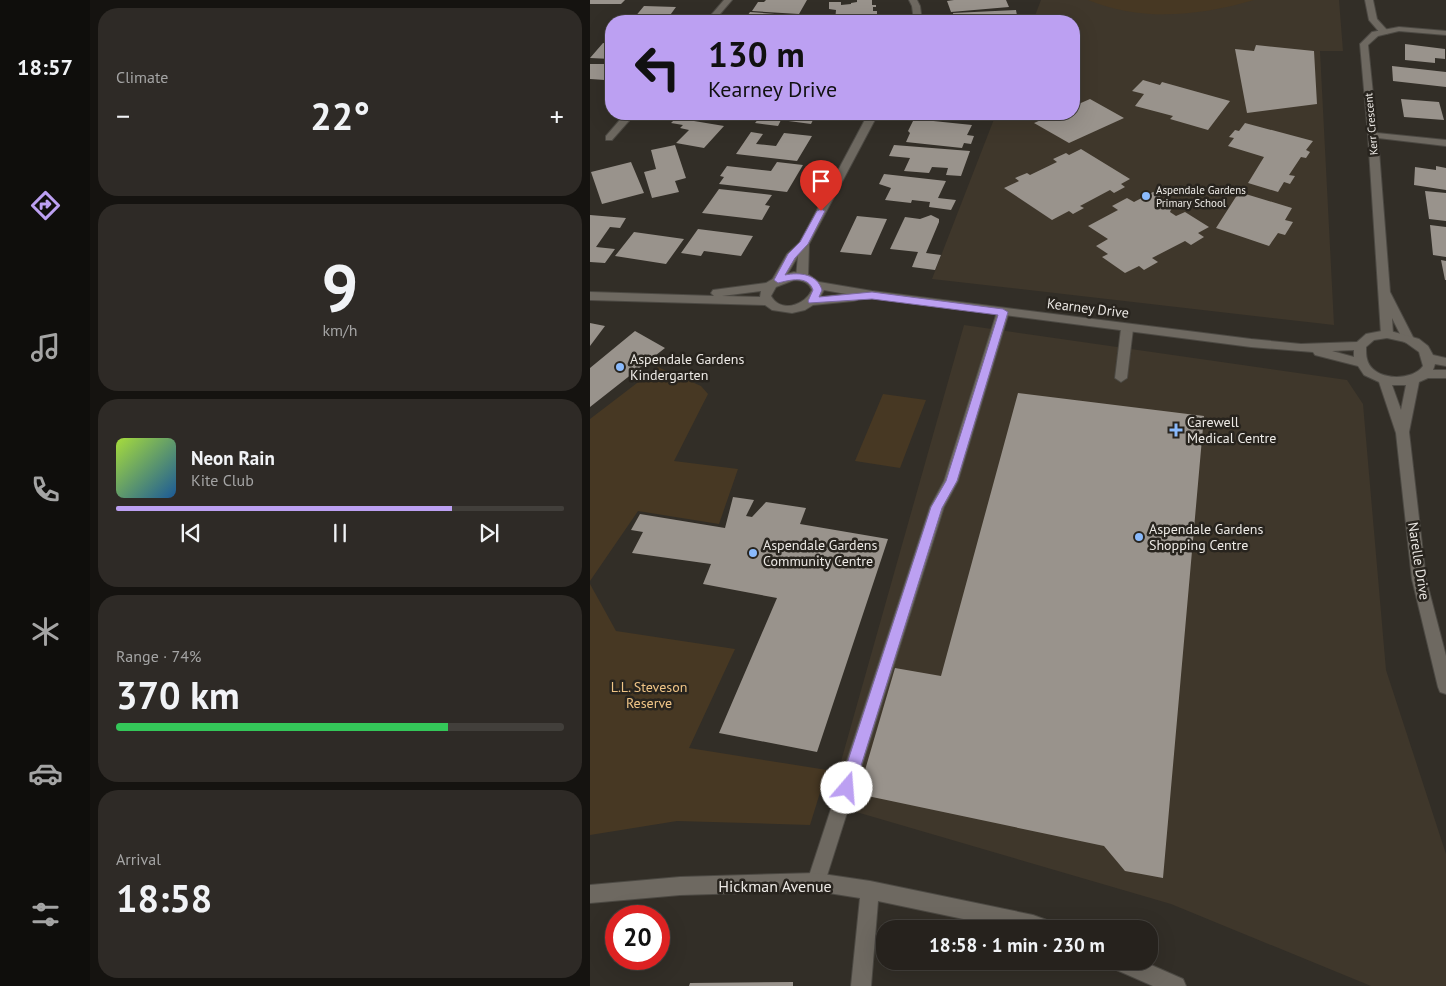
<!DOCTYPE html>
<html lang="en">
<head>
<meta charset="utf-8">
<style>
  :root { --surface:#26221d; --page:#2e2a26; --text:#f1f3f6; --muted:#a4a4a4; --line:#423f3b; --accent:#bca0f2 }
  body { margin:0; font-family:"PT Sans",sans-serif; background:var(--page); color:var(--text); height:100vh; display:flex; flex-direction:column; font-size:19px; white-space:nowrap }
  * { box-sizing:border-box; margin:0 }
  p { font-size:16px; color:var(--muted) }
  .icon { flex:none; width:28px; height:28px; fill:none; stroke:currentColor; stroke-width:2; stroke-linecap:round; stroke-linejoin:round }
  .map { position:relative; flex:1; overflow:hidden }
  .details { display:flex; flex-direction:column; gap:8px; padding:8px; background:#151310; width:500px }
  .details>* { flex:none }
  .top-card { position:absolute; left:15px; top:15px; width:475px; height:105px; border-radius:20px; box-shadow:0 5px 20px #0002,0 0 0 1px var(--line); background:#bca0f2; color:#111; overflow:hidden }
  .speed { position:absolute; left:15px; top:905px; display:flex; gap:10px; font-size:25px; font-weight:700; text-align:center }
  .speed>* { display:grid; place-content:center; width:65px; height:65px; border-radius:50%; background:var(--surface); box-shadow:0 5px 20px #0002,0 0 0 1px var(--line); line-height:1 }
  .speed .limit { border:8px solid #d22; background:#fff; color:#111 }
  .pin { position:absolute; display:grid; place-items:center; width:42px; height:42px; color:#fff; margin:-51px -21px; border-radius:50% 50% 50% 0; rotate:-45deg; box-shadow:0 0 5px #0007 }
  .pin .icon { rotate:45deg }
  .me { position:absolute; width:55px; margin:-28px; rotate:18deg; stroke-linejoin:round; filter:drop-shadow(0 0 4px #0008) }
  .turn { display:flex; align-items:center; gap:18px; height:105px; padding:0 20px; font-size:22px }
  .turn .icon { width:65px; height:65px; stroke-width:2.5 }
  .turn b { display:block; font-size:35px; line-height:42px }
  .big { font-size:38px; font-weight:700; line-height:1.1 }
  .details .card { flex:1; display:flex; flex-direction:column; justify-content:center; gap:8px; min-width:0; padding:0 18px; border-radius:20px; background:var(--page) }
  .details .dial { align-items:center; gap:0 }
  .dial b { font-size:65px; line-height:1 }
  .song { display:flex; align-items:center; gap:15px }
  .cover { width:60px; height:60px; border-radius:8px; background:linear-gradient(135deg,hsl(80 70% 55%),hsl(210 70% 35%)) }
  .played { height:5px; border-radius:2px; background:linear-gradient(90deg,var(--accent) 75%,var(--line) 75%) }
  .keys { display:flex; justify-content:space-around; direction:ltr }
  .heat { display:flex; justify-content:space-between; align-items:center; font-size:28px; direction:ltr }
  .charge { height:8px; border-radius:4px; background:linear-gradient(90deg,#34c759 74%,var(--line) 0) }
  .trip { position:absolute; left:286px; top:920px; width:282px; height:50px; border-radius:20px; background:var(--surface); box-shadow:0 5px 20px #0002,0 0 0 1px var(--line); font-weight:700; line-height:50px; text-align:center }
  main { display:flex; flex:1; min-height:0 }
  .dock { display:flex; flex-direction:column; width:90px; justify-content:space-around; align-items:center; background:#0f0e0c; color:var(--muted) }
  .dock .icon { width:35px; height:35px }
  .dock .selected { color:var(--accent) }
  .dock b { font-size:22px; color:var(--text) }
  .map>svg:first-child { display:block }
  .built { fill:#3f372b }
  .green { fill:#473823 }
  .building { fill:#99938c }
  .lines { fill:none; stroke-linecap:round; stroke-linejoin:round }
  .service-casing { stroke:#4c4943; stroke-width:2 }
  .minor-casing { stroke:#4c4943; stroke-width:2 }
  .tertiary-casing { stroke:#4c4943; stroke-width:2 }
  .service { fill:#6e6961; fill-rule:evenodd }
  .minor { fill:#6e6961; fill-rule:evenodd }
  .tertiary { fill:#6e6961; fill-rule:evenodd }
  .route { fill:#bca0f2; stroke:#7a689d }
  .poi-dot { fill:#8abafc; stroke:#28241e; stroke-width:2 }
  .labels { text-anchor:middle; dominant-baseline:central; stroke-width:5; stroke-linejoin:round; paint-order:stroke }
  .far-street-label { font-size:11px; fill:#ece9e5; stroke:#28241e }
  .far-poi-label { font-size:11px; fill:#ece9e5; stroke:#28241e; text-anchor:start }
  .street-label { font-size:14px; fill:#ece9e5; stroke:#28241e }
  .poi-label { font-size:14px; fill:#ece9e5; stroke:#28241e; text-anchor:start }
  .park-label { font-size:14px; fill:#efc486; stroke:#28241e }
  .near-street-label { font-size:16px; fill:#ece9e5; stroke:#28241e }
</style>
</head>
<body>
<main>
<nav class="dock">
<b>18:57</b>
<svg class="icon selected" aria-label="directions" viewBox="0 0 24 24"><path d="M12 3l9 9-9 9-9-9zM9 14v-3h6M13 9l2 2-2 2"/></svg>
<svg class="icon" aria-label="music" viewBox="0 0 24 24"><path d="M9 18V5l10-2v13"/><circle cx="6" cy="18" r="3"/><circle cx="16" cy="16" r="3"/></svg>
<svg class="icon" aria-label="phone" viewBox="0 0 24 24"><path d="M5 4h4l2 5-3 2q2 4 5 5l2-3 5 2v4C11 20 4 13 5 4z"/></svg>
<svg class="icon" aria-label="climate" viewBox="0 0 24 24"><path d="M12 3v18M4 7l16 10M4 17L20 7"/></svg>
<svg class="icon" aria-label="car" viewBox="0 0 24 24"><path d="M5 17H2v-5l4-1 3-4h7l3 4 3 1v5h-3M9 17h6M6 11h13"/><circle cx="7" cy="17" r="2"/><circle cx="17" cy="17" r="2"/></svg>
<svg class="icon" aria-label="filters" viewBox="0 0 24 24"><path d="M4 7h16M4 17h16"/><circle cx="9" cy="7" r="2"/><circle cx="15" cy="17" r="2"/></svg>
</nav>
<section class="details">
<div class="card"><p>Climate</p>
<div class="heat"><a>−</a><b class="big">22°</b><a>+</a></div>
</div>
<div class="card dial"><b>9</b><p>km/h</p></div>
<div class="card">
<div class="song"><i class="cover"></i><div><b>Neon Rain</b><p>Kite Club</p></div></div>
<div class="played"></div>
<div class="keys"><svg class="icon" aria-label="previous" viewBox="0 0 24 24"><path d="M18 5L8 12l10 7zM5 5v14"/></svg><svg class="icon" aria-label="pause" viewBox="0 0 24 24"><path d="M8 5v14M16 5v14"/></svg><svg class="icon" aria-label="next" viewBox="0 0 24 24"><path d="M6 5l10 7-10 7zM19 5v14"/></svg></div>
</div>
<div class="card"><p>Range · 74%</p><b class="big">370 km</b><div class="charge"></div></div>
<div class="card"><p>Arrival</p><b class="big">18:58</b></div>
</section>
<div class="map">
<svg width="856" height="986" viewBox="0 0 856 986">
  <rect width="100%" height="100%" fill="#322e27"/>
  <path class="built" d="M451,0h298l4,51h-23l14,274 -402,-46 64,-165h78v-93h-41z
    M374,325l383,55 16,24 23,266 60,184v132h-75l-200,-82 -342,-100z"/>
  <path class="green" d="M498,0h166c-55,16 -112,22 -166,0z
    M68,367l43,19 7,8 -34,67 64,8 -19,55 -81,-13 -48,70v-162z
    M293,394l43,6 -26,68 -45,-7z
    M0,584l26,47 119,18 -46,99 138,22 -17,55 -133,-4 -87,14z"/>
  <path class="building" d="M0,0h35l-4,4h-31z
    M176,0h41l-8,14 -47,-3 6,-9h6z
    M267,0h15v5h4v2h-3v4h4v5l-28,1v2l-14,2 1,-11 -7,-1v-7h12v3l10,-1v-1l6,-1z
    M364,0h52l3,7 -58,5 -4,-11z
    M54,6l32,1 -8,11h11l-3,3h-18l2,-2 -26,-1z
    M426,10l2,11 -64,-1 -1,-7z
    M160,12l63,5 -3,4h-51l1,-1 -15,-1z
    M13,43l8,1v15l-21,-1z
    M815,44l40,5v10l-10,-1v5l-30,-3z
    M666,45l58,6 3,53 -70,9 -12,-64 19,2z
    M0,64h21v8l-6,8 -15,-1z
    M802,66l54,6v15l-53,-6z
    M553,80l17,5 2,-3 68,19 -22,29 -38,-11 3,-3 -38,-10 9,-12 -12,-3z
    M500,99l34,19 -55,25 -35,-20 21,-9h19v-8z
    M811,99l38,3 5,18 -40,-3z
    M165,114h55l-2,4h6l-3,6 -30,-4 -3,6 -23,-3 5,-6 -7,-1z
    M342,114h55l-3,6 -54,-2z
    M86,118l48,8 -20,22 -28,-5 13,-13 -9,-2 3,-3 -12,-2z
    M324,119l58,6 -5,10 7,1 -3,8 -7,-1 -2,5 -56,-6 4,-9 -2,-2z
    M655,123l68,18 -7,9 4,2 -4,6 -5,-1 -12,18 6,1 -5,8 -6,-2 -6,10 -30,-9 16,-26 -36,-11 6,-8 -5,-1 6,-7 4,1z
    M161,132l12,2 -7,10 20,2 8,-13 28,3 -15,25 -61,-7z
    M85,145l11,33 -11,3 4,11 -27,6 -8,-26 12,-3 -5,-19z
    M304,145l76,6 -9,25 -15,-1 2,-7 -16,-1 -3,6 -25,-2 6,-13 -21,-2z
    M491,149l49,30 -9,5 4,3 -11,6 -4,-3 -30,16 4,2 -11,6 -4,-3 -17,9 -48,-32 15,-7 -4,-3 12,-5 3,2 27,-13 -4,-3 13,-6 3,2z
    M41,162l13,31 -42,11 -11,-32z
    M187,162l26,3 -16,27 -68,-8 5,-7 -4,-1 7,-10 44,5z
    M846,166l10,2v22l-32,-5 1,-18 21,3z
    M294,174l62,7 -8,17 18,2 -5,10 -22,-3 1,-5 -18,-2 -1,3 -26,-3 6,-12 -12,-4z
    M129,189l53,6 -7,10 5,1 -8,14 -60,-7z
    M835,191l21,2v28l-17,-2z
    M563,192l20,13 -3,7 6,4 9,-4 24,15 -11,6 6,4 -13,8 -6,-4 -33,17 6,4 -14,8 -5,-4 -14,7 -23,-16 6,-3 -12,-8 12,-7 -20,-13 30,-16 -6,-4 15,-8 7,4z
    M649,192l53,16 -7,12 8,2 -8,13 -7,-2 -9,13 -53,-18z
    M0,215l36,3 -6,10 -10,-1 -14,20 19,2 -10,14 -15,-1z
    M341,215l8,4v3l-13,31 15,2 -6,15 -23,-3 6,-15 -28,-3 15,-32 15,2z
    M267,216l30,3 -16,36 -31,-3z
    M840,225l16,2v30l-13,-2z
    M108,229l55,7 -12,20 -37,-5 -3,5 -20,-3z
    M44,232l50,7 -18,25 -51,-8z
    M851,260l5,1v19h-1z
    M0,323l15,3 -15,20z
    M45,331l30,17 -75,59v-39z
    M428,393l186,23 -41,462 -38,-7 -21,-25 -246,-52 37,-126 46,8z
    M143,497l21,3 -8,16 6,1 14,-15 40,6 -6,16 88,15 -71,213 -98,-19 58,-135 -74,-14 8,-20 -79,-11 11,-21 -12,-2 9,-16 85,14z
    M203,982v4h-104l1,-3z"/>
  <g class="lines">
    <defs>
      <path id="service" d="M775,0h8l4,19 10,11v4h-6l-12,-14z
        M413,308l6,4 -51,169 -14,26 -119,375 -2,7 -7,2 -7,-2 -2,-7 123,-375 14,-26 53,-169z
        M537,325l6,4 -6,49 -6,4 -6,-4 6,-49z"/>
      <path id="minor" d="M134,0h8l-18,21h-8z
        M319,0h8l3,6 2,15h-8l-2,-15z
        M809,27l47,4v4l-47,-4 -21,5 -10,9 9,88 69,7v6l-68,-8 12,154 24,47 -6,4 -4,-1 -12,-24 1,16 -2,3h-8l-2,-3 -13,-199 -8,-91 12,-12z
        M35,114h10l-23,26h-6v-4z
        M278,114h10l-69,130 -1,33 -6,4 -6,-4 2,-21 -16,27h-8l-2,-3 15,-26 13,-12z
        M226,873l54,8 163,34 19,7 2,7h-43l-133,-28 -7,85h-20l9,-88 -44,-7 -136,4 -90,8v-18l90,-8z
        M519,961h33l41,18 3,7h-33l-41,-18z"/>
      <path id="tertiary" d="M204,272l15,3 10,7 53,9 379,48 50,5 56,-2 9,-8 21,-4 32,9 9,7 5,9 13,3v8l-11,-2 -2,6h13v8h-18l-9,4 -10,50 17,147 20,77v38l-6,-2 -2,-5 -26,-108 -16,-146 -17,-51 -15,-7 -6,-9 -43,-11 -2,-3 -62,-5 -393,-51 -1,4 -4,1 -40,4 -8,5 -13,3 -20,-3 -7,-5 -175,-5v-8l124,4 -3,-3 2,-3 53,-7 10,-6zM204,280c8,0 15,2 18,10 -8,16 -31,23 -41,6l5,-9zM234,290l22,4 -26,3zM171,291l-1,6 -38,-1zM797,338l18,4 14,10 4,14c-11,16 -51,15 -56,-7 -1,-3 -1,-8 -1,-12l8,-7zM764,350v7l-22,-6zM802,385h14l-5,25z"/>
    </defs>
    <use href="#service" class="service-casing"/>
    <use href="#minor" class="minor-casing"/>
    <use href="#tertiary" class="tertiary-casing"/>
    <use href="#service" class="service"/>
    <use href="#minor" class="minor"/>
    <use href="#tertiary" class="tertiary"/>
  </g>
  <path class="route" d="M231,209l4,2 -17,33 -13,14 -10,17c15,-3 32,-1 37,15l-3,7 53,-5 131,17 5,3 -51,169 -15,27 -88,280 -2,5 -5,2 -5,-2 -3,-5 92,-281 15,-26 52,-166 -126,-16 -63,4 -1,-2 5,-11c-5,-15 -23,-10 -35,-7l-4,-3 14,-26 12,-12 17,-31z"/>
  <g class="poi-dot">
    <circle cx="556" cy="196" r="5"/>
    <circle cx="30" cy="367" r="5"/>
    <path d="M583.5 422.5h5v5h5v5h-5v5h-5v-5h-5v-5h5z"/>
    <circle cx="549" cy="537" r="5"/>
    <circle cx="163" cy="553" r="5"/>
  </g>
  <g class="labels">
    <g class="far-street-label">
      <text transform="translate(781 124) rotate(-95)">Kerr Crescent</text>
    </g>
    <g class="far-poi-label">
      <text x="566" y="190">Aspendale Gardens<tspan x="566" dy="13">Primary School</tspan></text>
    </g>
    <g class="street-label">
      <text transform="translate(498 308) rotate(7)">Kearney Drive</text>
      <text transform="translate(829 561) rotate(81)">Narelle Drive</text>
    </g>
    <g class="poi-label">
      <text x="40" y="359">Aspendale Gardens<tspan x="40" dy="16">Kindergarten</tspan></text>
      <text x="597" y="422">Carewell<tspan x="597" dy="16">Medical Centre</tspan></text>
      <text x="559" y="529">Aspendale Gardens<tspan x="559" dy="16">Shopping Centre</tspan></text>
      <text x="173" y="545">Aspendale Gardens<tspan x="173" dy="16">Community Centre</tspan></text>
    </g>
    <g class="park-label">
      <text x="59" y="687">L.L. Steveson<tspan x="59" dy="16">Reserve</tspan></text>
    </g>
    <g class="near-street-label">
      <text x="185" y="886">Hickman Avenue</text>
    </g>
  </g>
</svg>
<div class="speed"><div class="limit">20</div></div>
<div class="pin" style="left:231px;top:211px;background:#d93025"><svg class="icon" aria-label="arrive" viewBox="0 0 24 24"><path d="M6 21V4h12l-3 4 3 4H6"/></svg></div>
<svg class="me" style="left:257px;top:788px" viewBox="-20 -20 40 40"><circle r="19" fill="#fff"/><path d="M0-13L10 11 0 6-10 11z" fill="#bca0f2"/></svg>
<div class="trip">18:58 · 1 min · 230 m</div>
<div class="top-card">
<div class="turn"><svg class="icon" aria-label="left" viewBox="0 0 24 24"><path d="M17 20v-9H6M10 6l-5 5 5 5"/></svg><div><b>130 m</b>Kearney Drive</div></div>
</div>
</div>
</main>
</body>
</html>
